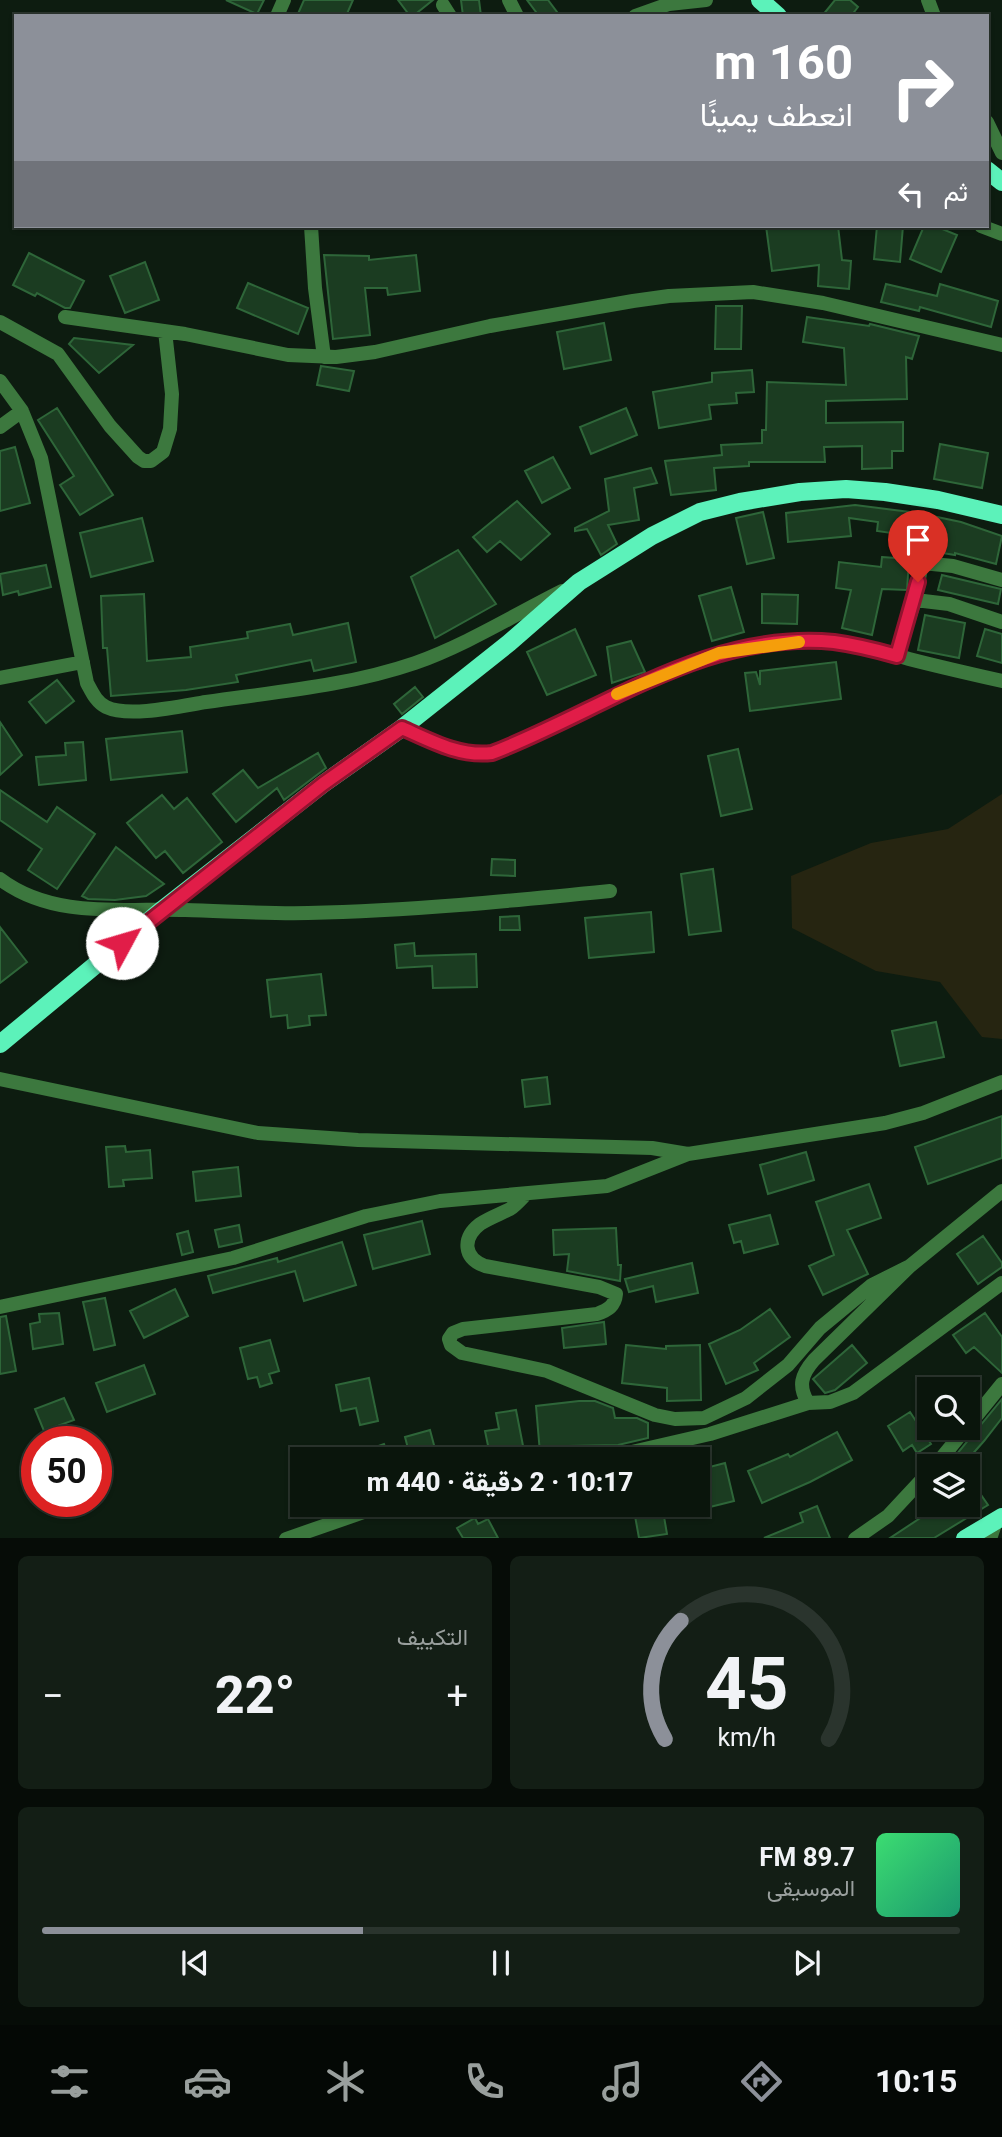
<!DOCTYPE html>
<html lang="ar">
<head>
<meta charset="utf-8">
<style>
  :root { --surface:#0a150c; --page:#131e15; --text:#f1f3f6; --muted:#999f9d; --line:#2a342d; --accent:#8c9099 }
  body { margin:0; font-family:Roboto,Vazirmatn,sans-serif; background:var(--page); color:var(--text); direction:rtl; height:100vh; display:flex; flex-direction:column; font-size:26px; white-space:nowrap }
  * { box-sizing:border-box; margin:0 }
  p { font-size:23px; color:var(--muted) }
  .icon { flex:none; width:38px; height:38px; fill:none; stroke:currentColor; stroke-width:2; stroke-linecap:round; stroke-linejoin:round }
  .map { position:relative; height:1538px; overflow:hidden; direction:ltr }
  .sheet { display:flex; flex-direction:column; gap:18px; padding:18px; background:#060c07; flex:1 }
  .sheet>* { flex:none }
  .hud { position:absolute; left:14px; top:14px; width:975px; height:214px; border-radius:0px; box-shadow:0 2px 5px #0004,0 0 0 2px var(--line); direction:rtl; background:#8c9099; color:#fff; overflow:hidden }
  .fabs { position:absolute; left:917px; top:1377px; display:grid; gap:14px }
  .fabs a { display:grid; place-items:center; width:63px; height:63px; border-radius:0px; background:var(--surface); box-shadow:0 2px 5px #0004,0 0 0 2px var(--line); font-size:35px }
  .speed { position:absolute; left:21px; top:1426px; display:flex; gap:14px; font-size:35px; font-weight:700; text-align:center }
  .speed>* { display:grid; place-content:center; width:91px; height:91px; border-radius:50%; background:var(--surface); box-shadow:0 2px 5px #0004,0 0 0 2px var(--line); line-height:1 }
  .speed .limit { border:10px solid #d22; background:#fff; color:#111 }
  .pin { position:absolute; display:grid; place-items:center; width:60px; height:60px; color:#fff; margin:-72px -30px; border-radius:50% 50% 50% 0; rotate:-45deg; box-shadow:0 0 7px #0007 }
  .pin .icon { rotate:45deg }
  .me { position:absolute; width:77px; margin:-38px; rotate:51deg; stroke-linejoin:round; filter:drop-shadow(0 0 5px #0008) }
  .turn { display:flex; align-items:center; gap:24px; height:147px; padding:0 21px; font-size:32px }
  .turn .icon { width:91px; height:91px; stroke-width:2.5 }
  .turn b { display:block; font-size:49px; line-height:60px }
  .then { display:flex; align-items:center; height:66px; padding:0 21px; background:#0003; gap:14px; font-size:26px }
  .big { font-size:52px; font-weight:800; line-height:1.1 }
  .sheet .widget { flex:1; display:flex; flex-direction:column; justify-content:center; gap:10px; min-width:0; padding:0 24px; border-radius:10px; background:var(--page) }
  .sheet .dial { align-items:center; gap:0 }
  .dial svg { height:182px; overflow:visible; fill:none; stroke:var(--line); stroke-width:7; stroke-linecap:round; text-anchor:middle }
  .dial text { fill:var(--text); stroke:none }
  .song { display:flex; align-items:center; gap:21px }
  .cover { width:84px; height:84px; border-radius:10px; background:linear-gradient(135deg,hsl(140 70% 55%),hsl(160 70% 35%)) }
  .played { height:7px; border-radius:4px; background:linear-gradient(90deg,var(--accent) 35%,var(--line) 35%) }
  .keys { display:flex; justify-content:space-around; direction:ltr }
  .heat { display:flex; justify-content:space-between; align-items:center; font-size:38px; direction:ltr }
  .sheet .tiles { flex:1; display:grid; gap:18px; grid-template-columns:1fr 1fr }
  .widget:last-child { grid-column:span 2 }
  .trip { position:absolute; left:290px; top:1447px; width:420px; height:70px; border-radius:0px; background:var(--surface); box-shadow:0 2px 5px #0004,0 0 0 2px var(--line); font-weight:800; line-height:70px; text-align:center; direction:rtl }
  .tabs { display:flex; height:112px; justify-content:space-around; align-items:center; background:#040805; color:var(--muted) }
  .tabs .icon { width:49px; height:49px }
  .tabs .current { color:var(--accent) }
  .tabs b { font-size:32px; color:var(--text) }
  .map>svg:first-child { display:block }
  .green { fill:#262511 }
  .building { fill:#1b3c21; stroke:#2e6639; stroke-width:2 }
  .lines { fill:none; stroke-linecap:round; stroke-linejoin:round }
  .minor { stroke:#3c783e; stroke-width:14 }
  .major { stroke:#5cf2ba; stroke-width:18 }
  .route-casing { stroke:#92132f; stroke-width:18 }
  .route { stroke:#e11d48; stroke-width:12 }
  .slow { stroke:#f59e0b; stroke-width:12 }
</style>
</head>
<body>
<div class="map">
<svg width="1002" height="1539" viewBox="0 0 1002 1539">
  <rect width="100%" height="100%" fill="#0d1c10"/>
  <path class="green" d="M1002,794v245l-20,-2 -42,-55 -64,-11 -84,-43 -1,-52 80,-33 77,-14z"/>
  <path class="building" d="M226,0h38l-7,14z
    M304,0h49l-7,16h-49z
    M398,0h35l-20,16h-3z
    M461,0h18l2,16h-18z
    M527,0h21l12,16h-21z
    M835,0h15l8,7 -7,9h-29z
    M766,226h72l4,34 9,1 -2,28 -31,-3 1,-21 -47,6z
    M877,226h26l-3,36 -26,-3z
    M924,226h11l22,9 -16,37 -31,-13z
    M29,253l55,28 -14,27h-5l-28,-15 -2,3 -22,-11z
    M324,255l45,1v4l47,-5 4,36 -32,4 -1,-7h-22l5,47 -37,4z
    M145,262l14,38 -34,13 -15,-37z
    M248,283l60,25 -10,26 -61,-26z
    M886,284l51,12 3,-12 58,17 -7,26 -71,-20 -1,4 -38,-9z
    M716,306h26l-1,43h-26z
    M807,317l62,9 1,-2 49,12 -7,23 -6,-2 1,42 -81,2v22l77,-1v29h-11v17l-30,1v-23l-38,1 1,15h-76v4l-35,2 2,22 -45,5 -6,-34 57,-6 -1,-10 41,-2v-13h4l1,-48 79,3 -2,-37 -41,-6z
    M604,323l7,37 -47,9 -7,-37z
    M74,338l59,7 -34,28 -30,-29z
    M321,366l33,5 -5,20 -32,-6z
    M752,370l2,22 -18,1 1,10 -28,2 2,14 -52,9 -6,-36 59,-10v-9z
    M57,408l56,87 -33,20 -20,-30 14,-9 -36,-56z
    M626,408l11,27 -46,19 -11,-27z
    M940,444l48,9 -6,35 -48,-9z
    M15,447l15,56 -30,8v-60z
    M553,457l17,31 -28,15 -17,-32z
    M651,468l6,15 -23,5 5,32 -31,5 9,19 -16,11 -14,-26 -12,2v-3l34,-17 -4,-32z
    M517,501l33,33 -29,26 -21,-19 -13,11 -14,-15z
    M855,505l63,8 43,9 41,14 -6,28 -41,-11v2l-37,-6 2,-12 -43,-6 1,-9 -29,-4 2,18 -63,6 -2,-29z
    M763,512l11,46 -27,6 -11,-46z
    M142,518l11,43 -62,16 -11,-44z
    M458,550l38,54 -61,34 -24,-61z
    M882,557l27,2 -2,31 -25,-1 -10,46 -30,-7 9,-38 -15,-2 3,-26 42,5z
    M46,565l5,22 -32,8 -1,-4 -15,4 -3,-21z
    M942,575l59,14 -3,15 -60,-14z
    M731,587l13,45 -32,9 -13,-45z
    M144,594l3,67 44,-4 -1,-10 58,-9 -1,-6 43,-8 3,11 55,-12 8,39 -42,9 -3,-11 -75,15 2,7 -52,8 -75,6 -4,-48h-4l-2,-52z
    M762,594l36,1 -1,29 -35,-1z
    M925,615l40,8 -6,35 -41,-8z
    M575,629l21,46 -49,20 -20,-43z
    M985,629l17,5v29l-25,-7z
    M631,641l14,31 -33,11 -5,-36z
    M836,662l5,37 -91,12 -5,-38 11,-1 4,13v-14z
    M57,680l17,21 -28,22 -17,-21z
    M415,687l8,10 -21,17 -8,-10z
    M0,722l22,33 -22,20z
    M182,731l5,41 -76,8 -5,-41z
    M83,742l3,38 -47,5 -3,-28 30,-2 -1,-12z
    M738,749l14,60 -31,7 -13,-60z
    M318,753l8,15 -42,32 -7,-12 -41,34 -23,-28 30,-24 15,18z
    M0,790l47,32 10,-15 38,27 -38,55 -29,-19 14,-21 -42,-29z
    M162,795l12,14 13,-11 35,44 -39,31 -18,-22 -9,7 -29,-35z
    M116,847l22,17 26,20 -18,12 -31,4 -27,-1 -6,-3z
    M492,859l23,1v16l-24,-1z
    M713,869l8,62 -32,4 -8,-61z
    M651,912l3,40 -65,6 -4,-40z
    M519,916l1,14h-20v-13z
    M0,927l27,35 -27,21z
    M414,943l1,13 61,-2 1,33 -44,1 -1,-22 -35,2 -2,-23z
    M321,974l5,41 -17,1 1,9 -22,3 -1,-13 -16,2 -4,-37z
    M936,1022l8,35 -44,9 -8,-35z
    M547,1077l3,27 -25,3 -3,-27z
    M1002,1116v42l-74,26 -13,-37z
    M125,1146l1,6 24,-2 2,28 -29,2 1,6 -15,1 -3,-40z
    M806,1152l8,28 -46,14 -8,-29z
    M238,1167l3,29 -45,5 -3,-29z
    M869,1184l12,34 -34,12 21,44 -45,21 -14,-29 25,-11 -18,-53z
    M770,1215l8,29 -34,9 -3,-12 -7,2 -5,-18z
    M422,1221l8,33 -57,15 -9,-34z
    M239,1225l3,17 -23,5 -4,-17z
    M616,1228l2,37h3l-1,16 -53,-10 2,-17 -15,1 -1,-25z
    M188,1231l5,21 -11,3 -5,-21z
    M983,1236l19,27v4l-24,17 -21,-30z
    M342,1242l14,43 -52,16 -9,-30 -82,22 -5,-17 69,-18 1,4z
    M692,1263l6,30 -42,9 -3,-16 -24,6 -4,-13z
    M175,1289l13,27 -44,22 -14,-27z
    M105,1298l10,47 -21,5 -11,-48z
    M770,1309l20,28 -36,26 4,7 -32,14 -17,-40 31,-14z
    M59,1313l4,31 -30,5 -3,-25 10,-2 -1,-8z
    M985,1313l17,24v36l-28,-26 -8,6 -13,-18z
    M6,1316l10,55 -16,3v-57z
    M604,1322l2,22 -42,4 -2,-20z
    M270,1340l9,31 -10,3 3,9 -12,4 -3,-10 -9,2 -8,-31z
    M626,1345l40,4v-3l34,-1 1,55 -34,1v-13l-45,-5z
    M852,1345l15,18 -32,27 -10,3 -12,-14z
    M144,1365l11,29 -48,18 -11,-29z
    M369,1378l9,43 -18,4 -4,-17 -15,3 -5,-26z
    M64,1398l10,22 -30,11 -9,-22z
    M1002,1399v19l-18,23 -22,25h-15z
    M579,1401h16l18,7 2,10h22l11,5v15l-30,7 -50,1 1,5 -29,2 -4,-47z
    M516,1410l9,46 -34,4 -6,-29 14,-2 -3,-16z
    M910,1412l21,32 -14,9 -5,-8 -9,6 -15,-25z
    M430,1430l8,30h-27l-6,-23z
    M837,1432l15,28 -42,22 -48,21 -14,-32 40,-17 2,3z
    M384,1444l6,16h-46v-2z
    M725,1463l9,38 -36,9v-40z
    M968,1476l20,29 -54,33h-44l50,-33h28z
    M633,1505h29l5,29 -28,4z
    M817,1506l13,32h-66l39,-16 -3,-9z
    M475,1518l3,6 10,-5 10,19h-35l-6,-10z"/>
  <g class="lines">
    <path class="minor" d="M509,0l8,16
      M928,0l6,16
      M443,5l7,11
      M277,16l7,-16
      M635,16l34,-12 37,-4
      M987,122l15,31
      M311,226l4,62 9,69
      M981,226l21,8
      M65,317l120,17 103,21 48,2 39,-5 115,-26 143,-25 36,-5 84,-4 70,11 179,42
      M0,322l58,32 52,72 28,31 6,4h7l12,-9 7,-23 2,-35 -7,-63
      M0,381l22,30
      M0,427l22,-16 19,47 46,225c5,9 9,19 19,24 23,11 75,-1 100,-5 69,-10 142,-16 209,-39 51,-18 99,-48 147,-72
      M915,600l7,-37 31,3 49,14
      M897,656l18,-56 34,4 53,18
      M0,678l83,-16
      M402,728c29,13 58,29 90,25 115,-45 209,-119 339,-111 27,2 53,10 78,17 31,8 62,15 93,22
      M0,879c53,40 123,29 185,31 41,1 82,4 123,3 101,-2 202,-12 302,-22
      M0,1079l258,54 100,7 294,8 36,6
      M1002,1191l-92,75 -96,94c-13,15 -16,26 -6,43l22,-1 23,-9 149,-110
      M526,1194c-5,5 -10,11 -16,15 -10,5 -21,9 -30,15 -18,14 -17,34 5,42l114,21 17,7c-1,12 -8,16 -19,20l-134,15 -10,4 -4,6 2,6 11,8 85,18 108,44 20,4 29,-1 42,-20 42,-33 32,-37 52,-43 38,-19
      M0,1307l233,-49 133,-42 74,-15 167,-15 81,-32 197,-31 38,-10 79,-31
      M968,1426l34,-42
      M597,1460l113,-26 98,-31
      M935,1466l31,-38
      M286,1539l98,-34
      M855,1539l33,-23 41,-44
      M990,1539l6,-18"/>
    <path class="major" d="M760,0l18,16
      M987,170l15,12
      M0,1044l163,-135 160,-125 79,-56 107,-85 70,-61 73,-46 48,-24 40,-10 60,-10 46,-3 39,3 53,8 64,15
      M965,1539l37,-22"/>
  </g>
  <g class="lines">
    <defs>
      <path id="route" d="M122,943l201,-159 79,-56c29,13 58,29 90,25 112,-43 215,-123 342,-111 22,3 42,8 63,14l21,-74"/>
    </defs>
    <use href="#route" class="route-casing"/>
    <use href="#route" class="route"/>
    <path class="slow" d="M617,694l102,-41 80,-11"/>
  </g>
</svg>
<div class="fabs">
<a><svg class="icon" aria-label="search" viewBox="0 0 24 24"><circle cx="10" cy="10" r="6"/><path d="M15 15l6 6"/></svg></a>
<a><svg class="icon" aria-label="layers" viewBox="0 0 24 24"><path d="M12 4l9 5-9 5-9-5zM3 14l9 5 9-5"/></svg></a>
</div>
<div class="speed"><div class="limit">50</div></div>
<div class="pin" style="left:918px;top:582px;background:#d93025"><svg class="icon" aria-label="arrive" viewBox="0 0 24 24"><path d="M6 21V4h12l-3 4 3 4H6"/></svg></div>
<svg class="me" style="left:122px;top:943px" viewBox="-20 -20 40 40"><circle r="19" fill="#fff"/><path d="M0-13L10 11 0 6-10 11z" fill="#e11d48"/></svg>
<div class="trip">10:17 · 2 دقيقة · 440 m</div>
<div class="hud">
<div class="turn"><svg class="icon" aria-label="right" viewBox="0 0 24 24"><path d="M7 20v-9h11M14 6l5 5-5 5"/></svg><div><b>160 m</b>انعطف يمينًا</div></div>
<div class="then">ثم<svg class="icon" aria-label="left" viewBox="0 0 24 24"><path d="M17 20v-9H6M10 6l-5 5 5 5"/></svg></div>
</div>
</div>
<section class="sheet">
<div class="tiles">
<div class="widget dial"><svg viewBox="0 0 100 80">
<path d="M14 69A42 42 0 1 1 86 69"/>
<path d="M14 69A42 42 0 0 1 21 17" stroke="#8c9099"/>
<text x="50" y="56" font-size="32" font-weight="700">45</text>
<text x="50" y="72" font-size="11">km/h</text>
</svg></div>
<div class="widget"><p>التكييف</p>
<div class="heat"><a>−</a><b class="big">22°</b><a>+</a></div>
</div>
<div class="widget">
<div class="song"><i class="cover"></i><div><b>89.7 FM</b><p>الموسيقى</p></div></div>
<div class="played"></div>
<div class="keys"><svg class="icon" aria-label="previous" viewBox="0 0 24 24"><path d="M18 5L8 12l10 7zM5 5v14"/></svg><svg class="icon" aria-label="pause" viewBox="0 0 24 24"><path d="M8 5v14M16 5v14"/></svg><svg class="icon" aria-label="next" viewBox="0 0 24 24"><path d="M6 5l10 7-10 7zM19 5v14"/></svg></div>
</div>
</div>
</section>
<nav class="tabs">
<b>10:15</b>
<svg class="icon current" aria-label="directions" viewBox="0 0 24 24"><path d="M12 3l9 9-9 9-9-9zM9 14v-3h6M13 9l2 2-2 2"/></svg>
<svg class="icon" aria-label="music" viewBox="0 0 24 24"><path d="M9 18V5l10-2v13"/><circle cx="6" cy="18" r="3"/><circle cx="16" cy="16" r="3"/></svg>
<svg class="icon" aria-label="phone" viewBox="0 0 24 24"><path d="M5 4h4l2 5-3 2q2 4 5 5l2-3 5 2v4C11 20 4 13 5 4z"/></svg>
<svg class="icon" aria-label="climate" viewBox="0 0 24 24"><path d="M12 3v18M4 7l16 10M4 17L20 7"/></svg>
<svg class="icon" aria-label="car" viewBox="0 0 24 24"><path d="M5 17H2v-5l4-1 3-4h7l3 4 3 1v5h-3M9 17h6M6 11h13"/><circle cx="7" cy="17" r="2"/><circle cx="17" cy="17" r="2"/></svg>
<svg class="icon" aria-label="filters" viewBox="0 0 24 24"><path d="M4 7h16M4 17h16"/><circle cx="9" cy="7" r="2"/><circle cx="15" cy="17" r="2"/></svg>
</nav>
</body>
</html>
